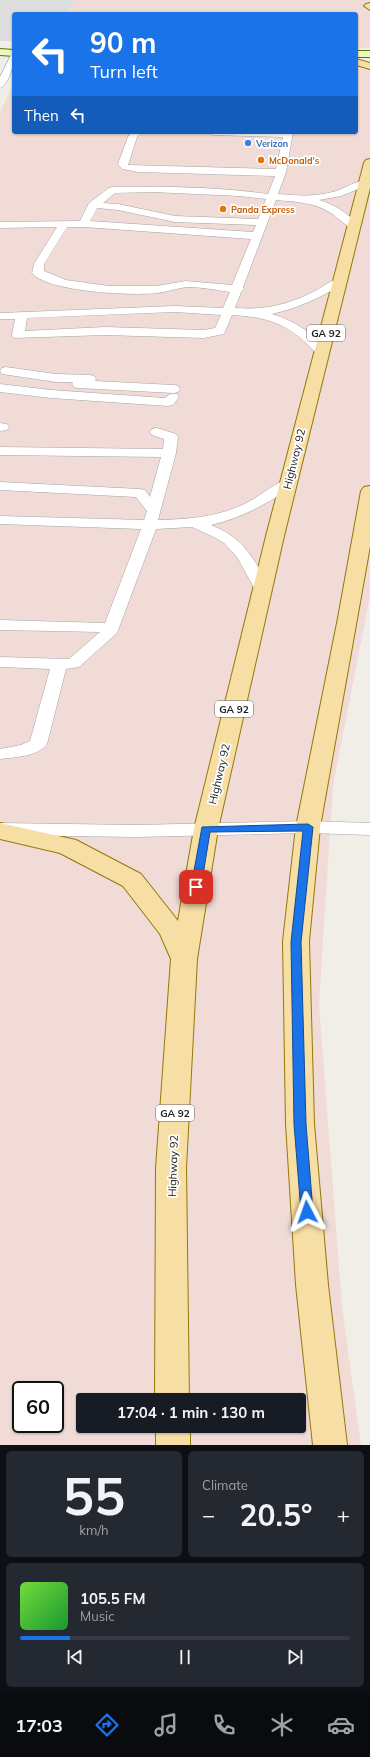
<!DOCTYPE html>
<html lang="en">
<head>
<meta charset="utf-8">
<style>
  :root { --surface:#171b24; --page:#242831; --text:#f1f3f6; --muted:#9ea1a6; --line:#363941; --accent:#1a73e8 }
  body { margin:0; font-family:Mulish,sans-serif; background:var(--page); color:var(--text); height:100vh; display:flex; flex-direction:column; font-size:15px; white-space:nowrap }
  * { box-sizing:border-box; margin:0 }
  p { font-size:13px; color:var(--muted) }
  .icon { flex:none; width:22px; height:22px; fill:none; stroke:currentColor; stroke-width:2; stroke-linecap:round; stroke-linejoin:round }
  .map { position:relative; height:1445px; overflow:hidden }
  .sheet { display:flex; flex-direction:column; gap:6px; padding:6px; background:#0d0f14; flex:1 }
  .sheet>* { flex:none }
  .banner { position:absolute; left:12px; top:12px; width:346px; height:122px; border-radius:4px; box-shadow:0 1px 3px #0004; background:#1a73e8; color:#fff; overflow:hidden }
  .speed { position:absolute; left:12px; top:1381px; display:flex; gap:8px; font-size:20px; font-weight:700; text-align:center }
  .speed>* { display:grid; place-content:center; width:52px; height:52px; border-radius:50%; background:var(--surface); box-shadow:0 1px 3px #0004; line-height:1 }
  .speed .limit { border:2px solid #111; border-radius:6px; background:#fff; color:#111 }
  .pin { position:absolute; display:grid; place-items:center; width:34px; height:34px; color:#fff; margin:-17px; border-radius:8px; box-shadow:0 2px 6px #0006 }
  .me { position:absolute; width:44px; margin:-22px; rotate:356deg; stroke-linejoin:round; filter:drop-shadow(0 0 3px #0008) }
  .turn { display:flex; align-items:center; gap:14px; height:84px; padding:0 12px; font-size:18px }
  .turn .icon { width:52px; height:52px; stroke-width:2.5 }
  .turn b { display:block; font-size:28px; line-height:34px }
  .then { display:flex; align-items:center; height:38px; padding:0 12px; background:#0003; gap:8px; font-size:15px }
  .big { font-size:30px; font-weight:700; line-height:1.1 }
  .sheet .tile { flex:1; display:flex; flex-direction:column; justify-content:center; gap:6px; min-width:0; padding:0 14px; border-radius:6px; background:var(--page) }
  .sheet .dial { align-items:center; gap:0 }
  .dial b { font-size:52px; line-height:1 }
  .song { display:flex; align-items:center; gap:12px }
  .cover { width:48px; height:48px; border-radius:6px; background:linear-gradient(135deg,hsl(100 70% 55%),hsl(130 70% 35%)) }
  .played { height:4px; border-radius:2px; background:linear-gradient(90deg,var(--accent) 15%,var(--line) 15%) }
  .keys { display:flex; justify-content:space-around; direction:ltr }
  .heat { display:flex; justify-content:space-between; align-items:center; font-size:22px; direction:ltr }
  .sheet .tiles { flex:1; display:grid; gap:6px; grid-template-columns:1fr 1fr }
  .tile:last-child { grid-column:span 2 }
  .trip { position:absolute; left:76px; top:1393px; width:230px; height:40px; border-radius:4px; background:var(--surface); box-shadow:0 1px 3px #0004; font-weight:700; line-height:40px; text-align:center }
  .tab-bar { display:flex; height:64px; justify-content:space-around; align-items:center; background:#090b0e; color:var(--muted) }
  .tab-bar .icon { width:28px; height:28px }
  .tab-bar .on { color:var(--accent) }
  .tab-bar b { font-size:18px; color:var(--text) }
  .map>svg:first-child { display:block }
  .residential { fill:#dedddd }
  .commercial { fill:#f0dbd7; fill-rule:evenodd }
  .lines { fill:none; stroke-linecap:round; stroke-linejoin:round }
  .lane-casing { stroke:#a4a4a4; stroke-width:1 }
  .secondary-casing { stroke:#5a730b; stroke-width:2 }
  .primary-casing { stroke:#947808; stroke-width:2 }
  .lane { fill:#fff; fill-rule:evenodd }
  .secondary { fill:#ecf7be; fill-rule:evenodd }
  .primary { fill:#f7dea4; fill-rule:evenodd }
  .route { fill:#1a73e8; stroke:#114b97 }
  .shop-dot { fill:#3f7fe0; stroke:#fff; stroke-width:1.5 }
  .food-dot { fill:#e8710a; stroke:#fff; stroke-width:1.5 }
  .labels { text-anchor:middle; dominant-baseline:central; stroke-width:3.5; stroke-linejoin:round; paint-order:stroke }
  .far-shop-label { font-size:9px; font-weight:bold; fill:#366cbe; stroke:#fff; text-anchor:start }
  .far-food-label { font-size:9px; font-weight:bold; fill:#c56008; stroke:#fff; text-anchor:start }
  .shield { fill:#fff; stroke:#636363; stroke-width:1 }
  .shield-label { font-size:10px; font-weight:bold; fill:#202020 }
  .street-label { font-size:11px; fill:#202020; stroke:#fff }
</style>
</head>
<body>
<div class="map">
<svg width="370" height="1445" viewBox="0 0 370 1445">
  <rect width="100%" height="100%" fill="#f0eee7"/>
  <path class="residential" d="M0,0h76l-10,14h-52v27h-14z"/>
  <path class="commercial" d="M73,0h297v47l-14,2v-35h-290l10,-14z
    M356,68l14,1v527l-37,189 -14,219 23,303 19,138h-361v-1333l14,-29v49h342zM21,1390h34v34h-34zM83,1400h216v26h-216z"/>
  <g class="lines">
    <defs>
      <path id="lane" d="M11,55h3c0,8 -5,30 -14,33v-11z
        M132,132h10l-5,5 -9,28 148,4 7,-32 -70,-2 -5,-3h85l-7,40 -8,22c20,2 42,3 61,-4 9,-4 21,-11 29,-9l2,2 -2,2 -27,11 -22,4c14,4 31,14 40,26l-5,3c-8,-2 -16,-12 -23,-16 -17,-11 -35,-11 -55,-13l-33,87 1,2 -3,3 -6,16c30,2 53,-3 80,-17 8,-4 18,-14 28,-11l2,2 -2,2c-23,14 -45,24 -71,30 23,7 39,18 54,35l2,3 -2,3h-8c-27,-30 -47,-38 -86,-40l-8,19 -20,4 -99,-3 -91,3 -2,-3 3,-16h-15v-6l175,-7 48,2 7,-16c-14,-2 -29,-5 -43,-5 -10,1 -20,5 -30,6 -24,3 -110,-1 -125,-20l2,-9 23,-37 -57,1v-6l80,-1 9,-18 20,-15 4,-1c52,-1 104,0 155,7l7,-18 -137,-4 -16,-3 -4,-5 10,-27zM152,192l87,4 27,3 -8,20 -83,-3 -57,-12 -15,-1 12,-10zM97,208l21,2 57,12 81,3 -3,7 -163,-11zM67,227h17l167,12 -19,46 -46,-4 -30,5h-47l-43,-6 -22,-9v-7zM175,312l46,3 -6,13 -11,2 -99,-3 -80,4 2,-13z
        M6,367l50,7 34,1 4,1 2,3 -1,2 79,4 4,1 2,3 -2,3 -4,1 -96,-5 -4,-1 -2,-3 1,-2h-17l-54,-8 -2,-3 2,-3z
        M0,384l51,6 114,8c4,-4 7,-5 12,-4l2,3 -6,8 -5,1 -117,-8 -51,-6z
        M0,423l7,1 2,3 -2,3 -7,1z
        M157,428l19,6 2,3 -2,16 -18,67c33,-1 63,-3 92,-19 12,-6 31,-24 43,-21l2,3 -2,3c-26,18 -51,32 -82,39 33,13 44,34 59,65l-3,3 -5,2 -5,-2 -20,-36 -13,-14 -10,-6 -22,-10 -36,2 -39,104 -38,34 -13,2 -19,75c-9,13 -33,13 -47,15v-10l21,-4 9,-4 20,-72 -50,-2v-10l69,2 31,-27 -100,-2v-10l105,3 36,-94 -141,-5v-8l144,4 3,-9 -11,-14 -136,-7v-8l140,7 5,1 5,7 11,-40 -161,-2v-8l163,2 1,-10 -12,-4 -2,-3 2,-3z
        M308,821l62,2v12l-62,-2 -172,4 -136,-2v-12l136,2z"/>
      <path id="secondary" d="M0,49l14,1v6l-14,-1z
        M356,51h14v6h-14z"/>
      <path id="primary" d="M370,3v7l-6,-4 2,-2z
        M356,59l14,4v6l-14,-4z
        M370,159v29l-86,348 -66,293 -21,130 -11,209 3,232h-34l1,-232 15,-209 -11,-25 -37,-48 -63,-33 -60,-14v-16l76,17 65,34 37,47 16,-92 72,-293 98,-373 2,-3z
        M370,486v60l-50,281 -11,114 5,183 14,161 19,160h-34l-17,-160 -10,-161 -3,-183 13,-114 42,-209 23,-127 3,-4z
        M156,1426h34v19h-34z"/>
    </defs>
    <use href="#lane" class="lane-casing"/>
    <use href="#secondary" class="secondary-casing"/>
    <use href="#primary" class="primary-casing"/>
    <use href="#lane" class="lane"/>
    <use href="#secondary" class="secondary"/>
    <use href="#primary" class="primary"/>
  </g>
  <path class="route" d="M308,824l5,3 -12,115 5,182 7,88 -2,4 -4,1 -5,-1 -1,-4 -7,-88 -3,-182 12,-111 -93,1 -9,55 -5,3 -5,-3 11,-60z"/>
  <circle class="shop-dot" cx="248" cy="143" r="4"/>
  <g class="food-dot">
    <circle cx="261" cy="160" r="4"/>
    <circle cx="223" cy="209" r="4"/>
  </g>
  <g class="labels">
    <g class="far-shop-label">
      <text x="256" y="143">Verizon</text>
    </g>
    <g class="far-food-label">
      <text x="269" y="160">McDonald's</text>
      <text x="231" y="209">Panda Express</text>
    </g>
    <g class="shield">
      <rect x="307" y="325" width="38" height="16" rx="3"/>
      <rect x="215" y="701" width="38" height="16" rx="3"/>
      <rect x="156" y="1105" width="38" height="16" rx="3"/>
    </g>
    <g class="shield-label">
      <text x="326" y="333">GA 92</text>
      <text x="234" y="709">GA 92</text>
      <text x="175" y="1113">GA 92</text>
    </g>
    <g class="street-label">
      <text transform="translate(294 459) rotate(-76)">Highway 92</text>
      <text transform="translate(219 774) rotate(-77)">Highway 92</text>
      <text transform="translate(173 1166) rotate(-88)">Highway 92</text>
    </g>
  </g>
</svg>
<div class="speed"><div class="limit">60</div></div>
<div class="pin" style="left:196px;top:887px;background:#d93025"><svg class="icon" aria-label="arrive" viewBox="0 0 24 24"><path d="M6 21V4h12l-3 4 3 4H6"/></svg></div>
<svg class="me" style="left:307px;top:1212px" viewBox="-20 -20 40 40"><path d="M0-17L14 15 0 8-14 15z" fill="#1a73e8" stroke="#fff" stroke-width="4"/></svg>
<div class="trip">17:04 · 1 min · 130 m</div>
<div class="banner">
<div class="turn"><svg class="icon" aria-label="left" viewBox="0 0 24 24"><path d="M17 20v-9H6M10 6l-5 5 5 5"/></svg><div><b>90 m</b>Turn left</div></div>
<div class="then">Then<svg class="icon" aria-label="left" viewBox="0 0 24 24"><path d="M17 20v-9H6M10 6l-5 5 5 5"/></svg></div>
</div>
</div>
<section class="sheet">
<div class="tiles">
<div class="tile dial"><b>55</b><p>km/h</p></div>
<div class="tile"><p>Climate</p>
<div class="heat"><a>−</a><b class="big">20.5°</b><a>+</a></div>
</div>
<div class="tile">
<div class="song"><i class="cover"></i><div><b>105.5 FM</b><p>Music</p></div></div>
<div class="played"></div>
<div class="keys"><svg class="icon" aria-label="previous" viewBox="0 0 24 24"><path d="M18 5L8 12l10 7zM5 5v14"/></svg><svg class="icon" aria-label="pause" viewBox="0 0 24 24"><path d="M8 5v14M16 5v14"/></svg><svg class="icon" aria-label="next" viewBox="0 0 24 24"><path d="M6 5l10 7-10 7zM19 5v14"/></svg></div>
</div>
</div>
</section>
<nav class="tab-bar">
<b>17:03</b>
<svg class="icon on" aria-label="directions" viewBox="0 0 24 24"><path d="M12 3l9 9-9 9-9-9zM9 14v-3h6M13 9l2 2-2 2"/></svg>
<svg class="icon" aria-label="music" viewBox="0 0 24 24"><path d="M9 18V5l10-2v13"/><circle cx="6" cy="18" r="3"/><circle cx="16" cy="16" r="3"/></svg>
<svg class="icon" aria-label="phone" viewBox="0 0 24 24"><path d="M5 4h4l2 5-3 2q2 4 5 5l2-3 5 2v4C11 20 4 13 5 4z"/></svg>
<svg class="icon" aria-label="climate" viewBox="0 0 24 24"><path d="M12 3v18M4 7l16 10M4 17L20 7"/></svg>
<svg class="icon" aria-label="car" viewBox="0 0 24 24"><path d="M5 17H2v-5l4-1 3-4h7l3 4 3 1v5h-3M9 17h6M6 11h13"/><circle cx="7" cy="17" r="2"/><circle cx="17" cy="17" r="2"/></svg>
</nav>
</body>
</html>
